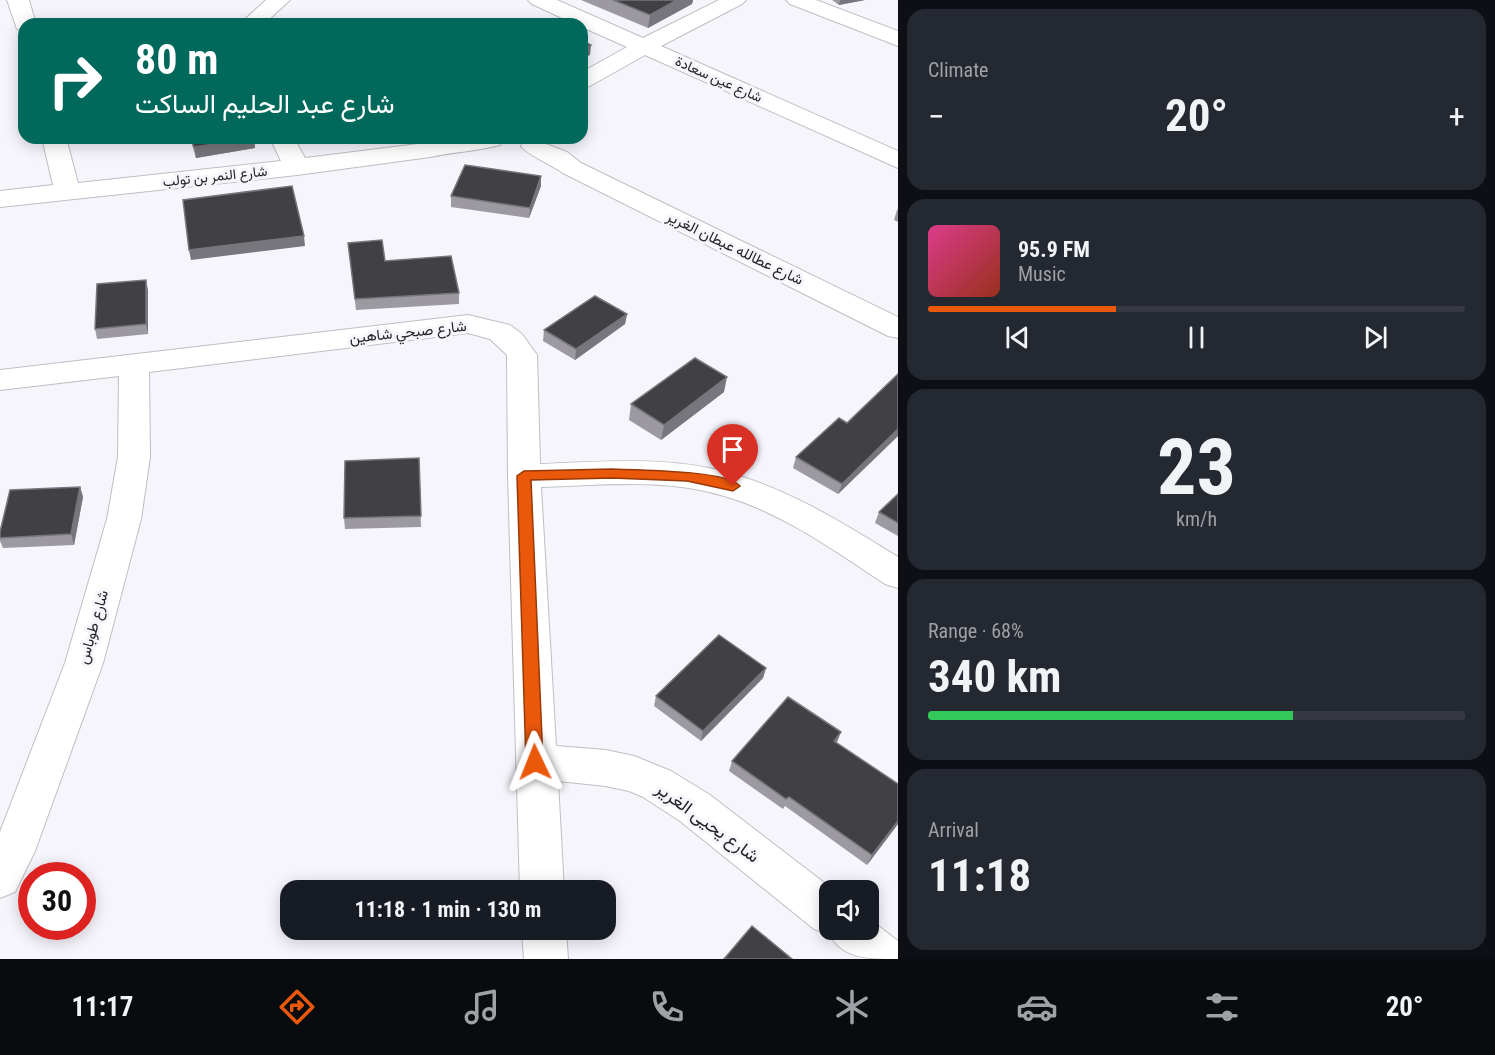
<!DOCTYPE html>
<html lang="en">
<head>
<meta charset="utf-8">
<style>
  :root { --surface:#171b24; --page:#242831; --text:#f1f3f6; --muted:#9ea1a6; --line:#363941; --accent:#ea580c }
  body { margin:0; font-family:"Roboto Condensed",Vazirmatn,sans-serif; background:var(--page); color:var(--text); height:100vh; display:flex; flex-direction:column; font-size:22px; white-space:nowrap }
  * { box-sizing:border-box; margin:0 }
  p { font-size:20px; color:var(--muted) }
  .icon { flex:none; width:33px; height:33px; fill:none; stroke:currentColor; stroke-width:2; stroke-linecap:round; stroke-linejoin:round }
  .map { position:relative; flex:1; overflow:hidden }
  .details { display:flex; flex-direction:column; gap:9px; padding:9px; background:#0d0f14; width:597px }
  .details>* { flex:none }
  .banner { position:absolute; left:18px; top:18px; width:570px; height:126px; border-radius:18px; box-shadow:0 3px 15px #0003; background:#00695c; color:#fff; overflow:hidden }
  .buttons { position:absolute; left:819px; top:880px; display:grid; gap:12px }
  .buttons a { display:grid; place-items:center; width:60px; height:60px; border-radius:12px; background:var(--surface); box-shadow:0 3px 15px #0003; font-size:30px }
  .speed { position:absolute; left:18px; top:862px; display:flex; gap:12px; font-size:30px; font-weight:700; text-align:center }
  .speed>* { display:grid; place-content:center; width:78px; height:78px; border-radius:50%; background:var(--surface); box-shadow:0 3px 15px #0003; line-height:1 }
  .speed .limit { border:9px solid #d22; background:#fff; color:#111 }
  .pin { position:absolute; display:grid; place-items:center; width:51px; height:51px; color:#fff; margin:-62px -26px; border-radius:50% 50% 50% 0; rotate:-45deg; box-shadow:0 0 6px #0007 }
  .pin .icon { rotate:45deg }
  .me { position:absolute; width:66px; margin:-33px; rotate:358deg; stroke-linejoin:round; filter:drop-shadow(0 0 4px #0008) }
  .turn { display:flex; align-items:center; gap:21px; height:126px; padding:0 18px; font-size:27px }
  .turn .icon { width:78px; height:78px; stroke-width:2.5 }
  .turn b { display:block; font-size:42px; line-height:51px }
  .big { font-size:45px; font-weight:700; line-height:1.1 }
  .details .tile { flex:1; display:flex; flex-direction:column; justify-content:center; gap:9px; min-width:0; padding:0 21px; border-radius:18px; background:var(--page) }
  .details .dial { align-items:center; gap:0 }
  .dial b { font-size:78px; line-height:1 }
  .song { display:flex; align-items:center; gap:18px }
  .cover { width:72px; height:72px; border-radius:9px; background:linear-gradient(135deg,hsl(330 70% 55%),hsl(10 70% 35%)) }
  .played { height:6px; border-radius:3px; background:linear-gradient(90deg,var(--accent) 35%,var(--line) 35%) }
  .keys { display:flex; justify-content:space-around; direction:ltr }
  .heat { display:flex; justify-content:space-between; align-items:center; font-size:33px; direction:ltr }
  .charge { height:9px; border-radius:4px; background:linear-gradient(90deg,#34c759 68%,var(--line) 0) }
  .trip { position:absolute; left:280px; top:880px; width:336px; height:60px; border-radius:18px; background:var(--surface); box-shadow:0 3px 15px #0003; font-weight:700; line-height:60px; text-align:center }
  .tabs { display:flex; height:96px; justify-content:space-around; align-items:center; background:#090b0e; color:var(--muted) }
  .tabs .icon { width:42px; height:42px }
  .tabs .current { color:var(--accent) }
  .tabs b { font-size:27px; color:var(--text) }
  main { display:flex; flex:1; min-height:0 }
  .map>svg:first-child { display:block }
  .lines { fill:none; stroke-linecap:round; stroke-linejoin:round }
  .minor-casing { stroke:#bfbec4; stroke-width:2 }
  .minor { fill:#fff; fill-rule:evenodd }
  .wall { fill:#9c9aa0 }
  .shaded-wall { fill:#77767c }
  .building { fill:#414045; stroke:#77767c; stroke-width:1.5 }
  .route { fill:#ea580c; stroke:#983908; stroke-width:1.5 }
  .labels { text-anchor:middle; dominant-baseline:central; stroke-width:6; stroke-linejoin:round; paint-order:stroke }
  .far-street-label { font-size:14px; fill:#242326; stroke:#f6f5fc }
  .street-label { font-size:15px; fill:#242326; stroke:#f6f5fc }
  .near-street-label { font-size:18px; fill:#242326; stroke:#f6f5fc }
</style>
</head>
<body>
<main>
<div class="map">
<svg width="898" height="959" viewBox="0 0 898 959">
  <rect width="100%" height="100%" fill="#f6f5fc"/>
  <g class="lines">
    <defs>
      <path id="minor" d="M7,0h22l7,24h-12v6l-7,-1z
        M266,0h24l-26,24h-24z
        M528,0h29l86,38 76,-38h27l-4,4 -81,42 237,105v17l-253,-113 -55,31 -8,2v-16l45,-25 -45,-20v-3h-7l-43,-20z
        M786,0h30l82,31v15l-108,-42z
        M42,138h24l12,45 203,-22 -11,-23h24l11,20 121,-15 16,-5h60l1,2 -3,5c-23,6 -47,7 -70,12l-133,18 -297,32v-16l53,-6z
        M533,139l34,13 14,11 317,154v21l-10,-2 -325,-163c-11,-8 -37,-19 -42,-27l3,-5z
        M468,315l42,10 12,9 15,21 3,109c56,-2 114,-7 169,4 69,14 129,52 189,89v31l-13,-4c-50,-33 -102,-71 -161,-88 -58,-18 -123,-11 -183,-9l15,259 50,4 28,6 37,15 39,24 125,96h-5v39h38v-12l30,23v18c-30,0 -55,0 -69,-25l-15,-5 -134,-108 -37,-24 -14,-6 -23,-5 -48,-5 6,110h-44l-12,-415 -1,-121 -17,-16 -22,-6 -319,39 1,85 -9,62 -38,144 -68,188 -20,41 -15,6v-66l65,-169 42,-144 11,-62 1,-81 -119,14v-20z
        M522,930h44l2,29h-44z"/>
    </defs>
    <use href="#minor" class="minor-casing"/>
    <use href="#minor" class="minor"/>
  </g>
  <path class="wall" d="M581,0h112l-1,4 -44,24z
    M832,0h33l-26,5z
    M190,138h64l1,10 -59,10z
    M541,176v10l-12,32 -78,-11v-11z
    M898,209v13l-4,-2 3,-10z
    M348,243l37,18 74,32v11l-103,6z
    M148,290v44l-51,5 -2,-10z
    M627,314l-2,10 -50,36 -32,-19 1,-11z
    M898,374v62l-60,58 -45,-26 3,-11 51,-34z
    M724,392l-63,48 -32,-20 2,-16z
    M419,458l2,69 -76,2 -1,-11z
    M80,487l3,10 -9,48 -71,3 -3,-7v-9z
    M898,494v42l-23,-13 4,-11z
    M766,668l-3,10 -62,63 -47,-35 2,-10z
    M836,743l62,41v40l-31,41 -82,-59 -2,3 -54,-38 3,-10z"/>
  <path class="shaded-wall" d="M677,0h16l-1,4 -44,24 2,-13z
    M840,0h25l-26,5z
    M591,45l-1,10 -8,4v-9z
    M254,138l1,10 -59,10 -2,-11z
    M541,176v10l-12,32 1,-10z
    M304,236l1,10 -114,14 -2,-10z
    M146,280l2,10v44l-2,-10z
    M627,314l-2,10 -50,36 1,-11z
    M727,377l-3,15 -63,48 3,-15z
    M898,429v7l-60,58 4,-10z
    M80,487l3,10 -9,48 -3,-11z
    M766,668l-3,10 -62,63 2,-10z
    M841,732l-4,10 -7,9 4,-10z
    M898,821v3l-31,41 5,-10z"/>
  <path class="building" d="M613,0h64l-27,15z
    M582,41l9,4 -9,5z
    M191,138h63l-60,9z
    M465,165l76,11 -11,32 -79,-12z
    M292,186l12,50 -115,14 -6,-50z
    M382,240l3,21 66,-5 8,37 -104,6 -7,-56z
    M146,280v44l-51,5 2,-45z
    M595,296l32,18 -51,35 -32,-19z
    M695,358l32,19 -63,48 -33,-21z
    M898,374v55l-56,55 -46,-27 43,-39 8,5z
    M419,458l2,58 -77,2 1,-57z
    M80,487l-9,47 -71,4v-6l10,-42z
    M898,494v29l-19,-11z
    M719,635l47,33 -63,63 -47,-35z
    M788,697l53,35 -7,9 64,43v37l-26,34 -83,-58 -3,2 -54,-38z
    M752,926l40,33h-68z"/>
  <path class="route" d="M612,469c22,1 116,1 128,17l-7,5 -46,-10 -75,-3 -81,2 12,282 -3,5 -5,2 -6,-2 -3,-5 -9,-286 7,-5z"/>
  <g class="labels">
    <g class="far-street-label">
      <text transform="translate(719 79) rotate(24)">شارع عين سعادة</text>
      <text transform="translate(215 176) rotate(-6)">شارع النمر بن تولب</text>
    </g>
    <g class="street-label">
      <text transform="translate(735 248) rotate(26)">شارع عطالله عبطان الغرير</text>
      <text transform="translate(408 332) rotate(-6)">شارع صبحي شاهين</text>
      <text transform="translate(93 627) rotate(-74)">شارع طوباس</text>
    </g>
    <g class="near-street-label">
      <text transform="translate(708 822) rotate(36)">شارع يحيى الغرير</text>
    </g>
  </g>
</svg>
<div class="buttons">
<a><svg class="icon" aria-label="sound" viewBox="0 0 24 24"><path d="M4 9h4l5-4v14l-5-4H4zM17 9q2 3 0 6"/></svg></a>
</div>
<div class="speed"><div class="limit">30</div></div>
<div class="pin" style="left:733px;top:486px;background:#d93025"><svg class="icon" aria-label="arrive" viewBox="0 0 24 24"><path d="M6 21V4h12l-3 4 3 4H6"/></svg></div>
<svg class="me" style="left:535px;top:762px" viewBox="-20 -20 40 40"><path d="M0-17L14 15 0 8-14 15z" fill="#ea580c" stroke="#fff" stroke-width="4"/></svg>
<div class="trip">11:18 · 1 min · 130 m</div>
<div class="banner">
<div class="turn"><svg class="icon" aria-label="right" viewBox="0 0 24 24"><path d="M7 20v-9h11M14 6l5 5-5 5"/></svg><div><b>80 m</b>شارع عبد الحليم الساكت</div></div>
</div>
</div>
<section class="details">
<div class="tile"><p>Climate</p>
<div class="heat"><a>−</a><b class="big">20°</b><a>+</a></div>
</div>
<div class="tile">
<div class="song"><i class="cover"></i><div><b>95.9 FM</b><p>Music</p></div></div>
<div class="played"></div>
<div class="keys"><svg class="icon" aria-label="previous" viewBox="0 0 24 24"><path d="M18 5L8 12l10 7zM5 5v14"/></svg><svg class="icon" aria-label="pause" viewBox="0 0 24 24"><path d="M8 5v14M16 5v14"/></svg><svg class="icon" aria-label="next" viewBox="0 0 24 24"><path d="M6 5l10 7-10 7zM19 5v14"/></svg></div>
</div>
<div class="tile dial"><b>23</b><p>km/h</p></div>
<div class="tile"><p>Range · 68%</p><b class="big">340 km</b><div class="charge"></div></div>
<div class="tile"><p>Arrival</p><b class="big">11:18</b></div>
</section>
</main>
<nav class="tabs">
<b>11:17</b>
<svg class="icon current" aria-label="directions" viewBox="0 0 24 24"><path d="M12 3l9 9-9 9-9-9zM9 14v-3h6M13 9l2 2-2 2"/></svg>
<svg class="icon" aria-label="music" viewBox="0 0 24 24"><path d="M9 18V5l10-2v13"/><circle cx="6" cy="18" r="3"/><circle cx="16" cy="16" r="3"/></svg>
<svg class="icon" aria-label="phone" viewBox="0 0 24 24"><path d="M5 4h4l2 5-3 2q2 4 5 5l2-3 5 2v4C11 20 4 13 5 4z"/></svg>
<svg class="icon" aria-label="climate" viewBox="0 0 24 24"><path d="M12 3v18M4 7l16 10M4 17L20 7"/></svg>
<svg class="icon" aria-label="car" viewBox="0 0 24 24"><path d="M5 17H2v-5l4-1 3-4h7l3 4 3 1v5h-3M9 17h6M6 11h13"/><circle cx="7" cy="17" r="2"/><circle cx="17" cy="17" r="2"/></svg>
<svg class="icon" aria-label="filters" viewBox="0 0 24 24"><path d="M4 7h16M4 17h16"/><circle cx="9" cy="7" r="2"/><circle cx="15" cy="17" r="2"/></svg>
<b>20°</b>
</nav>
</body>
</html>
